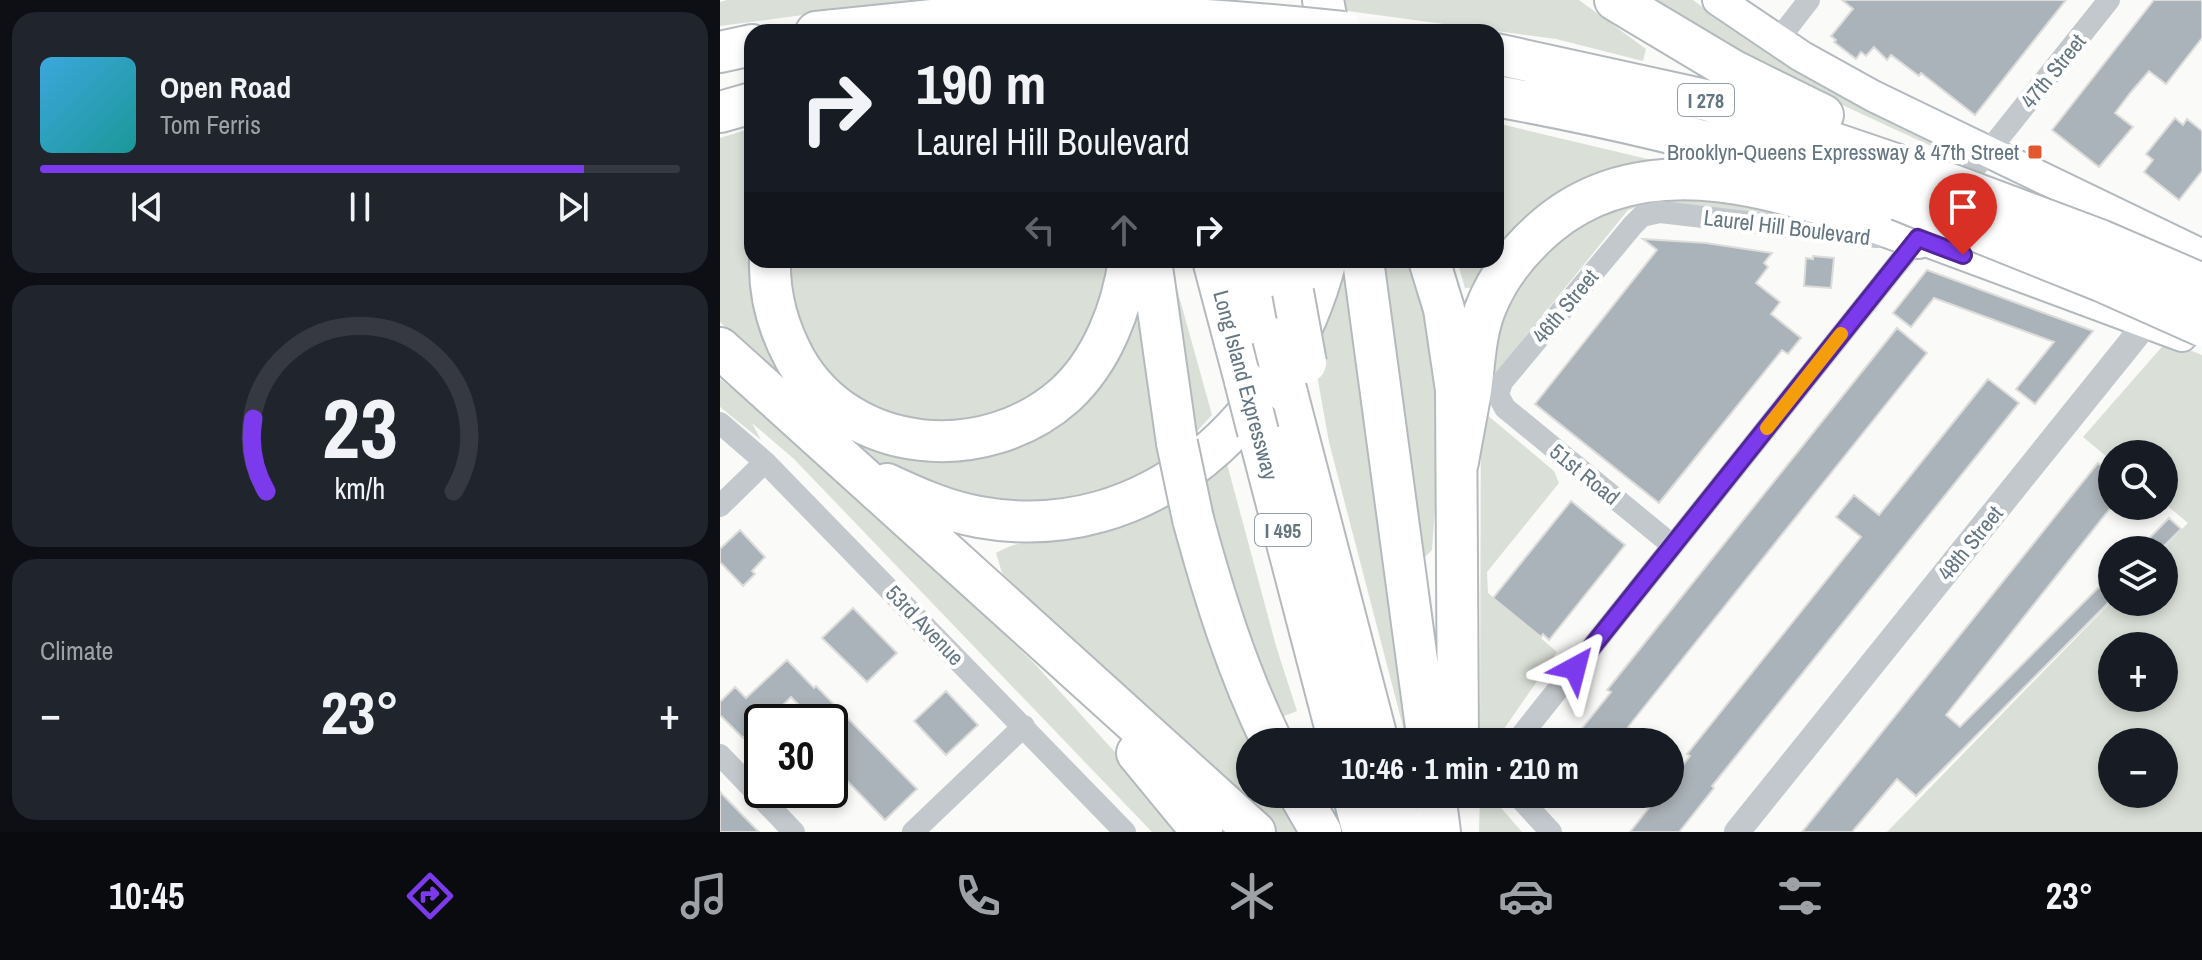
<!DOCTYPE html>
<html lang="en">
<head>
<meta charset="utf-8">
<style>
  :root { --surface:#171b24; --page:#20242c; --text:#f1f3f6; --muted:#9ea1a6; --line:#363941; --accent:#7c3aed }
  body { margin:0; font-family:"Archivo Narrow",sans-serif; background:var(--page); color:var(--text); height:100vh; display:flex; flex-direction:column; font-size:30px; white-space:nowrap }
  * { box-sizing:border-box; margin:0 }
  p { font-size:26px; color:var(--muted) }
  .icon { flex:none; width:44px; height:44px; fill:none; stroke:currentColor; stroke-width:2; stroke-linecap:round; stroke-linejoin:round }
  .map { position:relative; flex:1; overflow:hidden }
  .drawer { display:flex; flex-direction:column; gap:12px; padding:12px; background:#0d0f14; width:720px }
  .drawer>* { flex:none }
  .guide { position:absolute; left:24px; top:24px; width:760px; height:244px; border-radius:24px; box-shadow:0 4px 12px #0003; background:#171b24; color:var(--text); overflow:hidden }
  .fabs { position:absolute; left:1378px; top:440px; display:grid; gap:16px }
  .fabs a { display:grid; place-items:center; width:80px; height:80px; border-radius:50%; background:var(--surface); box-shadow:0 4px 12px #0003; font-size:40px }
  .speed { position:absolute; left:24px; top:704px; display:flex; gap:16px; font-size:40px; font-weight:700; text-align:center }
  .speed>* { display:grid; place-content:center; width:104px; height:104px; border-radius:50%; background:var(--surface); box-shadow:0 4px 12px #0003; line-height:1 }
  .speed .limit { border:4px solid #111; border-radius:12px; background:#fff; color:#111 }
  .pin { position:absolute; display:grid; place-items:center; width:68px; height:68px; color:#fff; margin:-82px -34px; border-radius:50% 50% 50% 0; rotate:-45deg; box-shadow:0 0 8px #0007 }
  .pin .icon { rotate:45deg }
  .me { position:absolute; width:88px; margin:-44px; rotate:38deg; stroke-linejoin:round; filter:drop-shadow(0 0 6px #0008) }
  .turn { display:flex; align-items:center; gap:28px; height:168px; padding:0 40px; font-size:36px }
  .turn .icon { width:104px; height:104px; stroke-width:2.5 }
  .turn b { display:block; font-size:56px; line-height:68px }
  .lanes { display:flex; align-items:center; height:76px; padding:0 40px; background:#0003; justify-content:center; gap:40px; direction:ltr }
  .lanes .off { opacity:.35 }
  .big { font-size:60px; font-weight:800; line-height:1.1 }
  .drawer .tile { flex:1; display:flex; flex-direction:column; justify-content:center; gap:12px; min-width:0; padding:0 28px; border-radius:24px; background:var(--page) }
  .drawer .dial { align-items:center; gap:0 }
  .dial svg { height:208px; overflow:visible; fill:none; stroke:var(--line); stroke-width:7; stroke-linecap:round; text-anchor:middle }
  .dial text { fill:var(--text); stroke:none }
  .song { display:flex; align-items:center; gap:24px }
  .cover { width:96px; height:96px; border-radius:12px; background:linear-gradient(135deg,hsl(200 70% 55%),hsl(180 70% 35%)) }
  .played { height:8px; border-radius:4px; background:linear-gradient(90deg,var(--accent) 85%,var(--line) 85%) }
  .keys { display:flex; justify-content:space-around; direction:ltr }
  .heat { display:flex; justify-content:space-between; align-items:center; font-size:44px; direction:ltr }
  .trip { position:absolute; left:516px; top:728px; width:448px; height:80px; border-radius:40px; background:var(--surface); box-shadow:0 4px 12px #0003; font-weight:800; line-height:80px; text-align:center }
  .tabs { display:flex; height:128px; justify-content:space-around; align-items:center; background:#090b0e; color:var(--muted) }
  .tabs .icon { width:56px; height:56px }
  .tabs .on { color:var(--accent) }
  .tabs b { font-size:36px; color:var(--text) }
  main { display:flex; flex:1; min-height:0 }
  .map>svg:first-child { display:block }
  .green { fill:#dadfd7; fill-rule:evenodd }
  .building { fill:#aab3b9; stroke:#dcdcda; stroke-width:2 }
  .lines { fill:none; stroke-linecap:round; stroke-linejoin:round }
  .secondary-casing { stroke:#b3babf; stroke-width:34 }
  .motorway-casing { stroke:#b4b9bd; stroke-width:44 }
  .minor { stroke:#c3c8cc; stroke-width:22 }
  .tertiary { stroke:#c3c8cc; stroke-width:26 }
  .secondary { stroke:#fff; stroke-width:30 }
  .motorway { stroke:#fff; stroke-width:40 }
  .motorway-bridge-casing { stroke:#b4b9bd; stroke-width:44; stroke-linecap:butt }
  .motorway-bridge { stroke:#fff; stroke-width:40 }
  .route-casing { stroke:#51269a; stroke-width:20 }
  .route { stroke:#7c3aed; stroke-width:14 }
  .slow { stroke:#f59e0b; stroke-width:14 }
  .poi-dot { fill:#e4572e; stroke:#fff; stroke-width:3 }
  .labels { text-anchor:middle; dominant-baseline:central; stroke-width:8; stroke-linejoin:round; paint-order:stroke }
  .shield { fill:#fff; stroke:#939fa8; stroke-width:2 }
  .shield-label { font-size:20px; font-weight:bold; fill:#657683 }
  .street-label { font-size:22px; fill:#657683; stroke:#fff }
  .poi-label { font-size:22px; fill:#657683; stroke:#fff; text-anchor:end }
</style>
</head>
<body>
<main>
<section class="drawer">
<div class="tile">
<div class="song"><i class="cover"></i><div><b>Open Road</b><p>Tom Ferris</p></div></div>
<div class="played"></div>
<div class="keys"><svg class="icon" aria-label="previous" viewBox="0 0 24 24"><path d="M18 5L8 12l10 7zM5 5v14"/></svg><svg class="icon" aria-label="pause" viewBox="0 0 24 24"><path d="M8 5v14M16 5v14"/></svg><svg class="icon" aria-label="next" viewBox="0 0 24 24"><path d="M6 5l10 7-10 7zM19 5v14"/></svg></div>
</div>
<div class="tile dial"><svg viewBox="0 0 100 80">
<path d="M14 69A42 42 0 1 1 86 69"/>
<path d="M14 69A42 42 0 0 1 9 41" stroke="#7c3aed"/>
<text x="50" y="56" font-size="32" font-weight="700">23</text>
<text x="50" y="72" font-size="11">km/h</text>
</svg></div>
<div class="tile"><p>Climate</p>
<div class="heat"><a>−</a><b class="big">23°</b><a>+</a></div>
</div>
</section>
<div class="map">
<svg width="1482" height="832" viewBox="0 0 1482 832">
  <rect width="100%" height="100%" fill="#fafaf8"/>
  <path class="green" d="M7,0h189l-196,26v-24z
    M617,0h242l67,49 -3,12 -87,-22 -216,-29z
    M934,0h39l50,37 115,68 86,43 2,5 -149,-69z
    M776,123l198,47 -101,16 -111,101 -17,1 -8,-28h39z
    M32,128v132l32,105 192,89 155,-140 13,1 26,158 -151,41 -121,-30 -63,-53 -115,-109v-184z
    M971,191l125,31 -164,-20 -24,8 -140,173 -2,31 68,57 5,12 -72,89 1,21 69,59 -62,90h-15l1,-362 21,-85 77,-78z
    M65,260h321l-1,19 -20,70 -44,46 -67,30 -78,-5 -59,-35 -38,-51z
    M449,260l43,155 -23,25z
    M633,260l66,482h-12l-78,-300 -19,-106 24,-58z
    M653,260h34l24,65 8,126 -7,99 -11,11z
    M1447,341l35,14v477h-315l225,-231 52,1v-52h-2l26,-27 -24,-20v-49h-52v7l-29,-24zM1392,646h52v52h-52zM1392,742h52v52h-52z
    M0,379l33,25 142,124 139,135 89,98 58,71h-29l-358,-373 -42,-36 9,17 -41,-33z
    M506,460l50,186 21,65 -18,7 13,24h-9l-88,-257z
    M454,499l76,243v52h37l22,38h-42l-141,-129 -124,-130 -6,-20c30,-17 42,-7 72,-14 37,-8 72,-25 106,-40z
    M760,794h9l33,38h-43z"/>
  <path class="building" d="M1122,0h224l-91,115 -54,-42 -2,3 -28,-21 -4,5 -13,-13 -8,9 -5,-4 -5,7 -22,-17 2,-2 -5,-4 22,-27z
    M1434,0h48v38l-36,46 -17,-13 -18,21 -16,21 18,14 -34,40 -47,-37z
    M1455,118l8,7 4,-6 15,12v40l-23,29 -35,-28 9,-12 -7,-6z
    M923,239l63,4 66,10 -8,10 4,4 -12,16 24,19 -9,12 30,24 -13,16 -6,-4 -123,153 -124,-99 122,-154z
    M1093,256l21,2 -3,30 -27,-2 2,-28 7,1z
    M1207,270l166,61 -58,73 -19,-15 38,-47 -120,-44 -23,29 -18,-14z
    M1177,328l30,25 -299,374 5,4 -10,11h-52l40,-50 -4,-2z
    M1268,379l31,24 -307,383 2,2 -35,44h-49l30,-38h10v-12l20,-26 -3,-2 174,-217 -25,-20 18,-22 25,20z
    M1378,463l14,11v32l-166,209 14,12 152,-153v25l-196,197 -19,-17 -45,53h-50z
    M851,501l54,44 -76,95 -6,-6 -2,3 -48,-39z
    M1449,518l12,11 -21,21h-22z
    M20,530l25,27 -13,14 3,3 -12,12 -23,-24v-13z
    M133,608l44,45 -30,29 -45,-44z
    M67,660l27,28 2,-2 101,103 -32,31 -55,-57v-41h-9l-6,-6 -3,2 -21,-21 -25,25 -5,-1 -18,17 -23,-23v-13l15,-15 11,11z
    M226,691l32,34 -32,30 -32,-34z
    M0,792l39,40h-39z"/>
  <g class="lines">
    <defs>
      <path id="secondary" d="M998,0l83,56 72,40 329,159
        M1198,238l264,98"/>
      <path id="motorway" d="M603,0l6,32
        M895,0l117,70 91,45
        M96,32l135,-14
        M0,52l32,-7
        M776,54l214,47 200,68
        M776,96c137,25 271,58 403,104
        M0,112l32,-9
        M50,260c-1,36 8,68 25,99 55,97 190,107 270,36 37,-34 57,-86 64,-135
        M431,260l26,183
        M493,260l32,121
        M533,260l20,78
        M568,260l5,32
        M643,260l65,482
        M709,260l15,49 12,81 2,352
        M0,348l535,484
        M567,393l91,349
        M538,432l81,310
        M738,462c4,-24 9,-48 13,-72 4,-29 4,-56 15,-83 13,-33 36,-60 62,-82 107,-89 255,-28 370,13
        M167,484c30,14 59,27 92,33 170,31 307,-101 347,-257
        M473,519c21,77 44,151 79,223
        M417,753l65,79
        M579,794l22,38
        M633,794l10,38
        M671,794l12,38
        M715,794l5,38"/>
    </defs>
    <use href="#secondary" class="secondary-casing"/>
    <use href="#motorway" class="motorway-casing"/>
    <path class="minor" d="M1058,40l31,-40
      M1235,193l154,-193
      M0,423l45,39 360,370
      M0,506l45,-44
      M952,545l-167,-137 -7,-13 4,-13 131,-157 9,-9 18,-4 217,25
      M796,742l407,-510
      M0,755l74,77
      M796,794l35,38
      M193,832l111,-106"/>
    <path class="tertiary" d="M1017,832l420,-522"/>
    <use href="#secondary" class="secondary"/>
    <use href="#motorway" class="motorway"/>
    <defs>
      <path id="motorway-bridge" d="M231,18c131,-8 261,0 392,14
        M1190,169l190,71 102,44
        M1179,200l202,81 101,45
        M573,292l13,71
        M553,338l14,55
        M525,381l13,51
        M457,443l16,76"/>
    </defs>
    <use href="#motorway-bridge" class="motorway-bridge-casing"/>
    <use href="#motorway-bridge" class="motorway-bridge"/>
  </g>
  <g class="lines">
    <defs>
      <path id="route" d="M855,668l343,-430 45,17"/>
    </defs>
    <use href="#route" class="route-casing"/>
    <use href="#route" class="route"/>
    <path class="slow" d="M1047,428l74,-94"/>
  </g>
  <rect class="poi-dot" x="1307" y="144" width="16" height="16" rx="4"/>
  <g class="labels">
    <g class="shield">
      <rect x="958" y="84" width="56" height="32" rx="6"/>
      <rect x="535" y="514" width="56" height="32" rx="6"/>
    </g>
    <g class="shield-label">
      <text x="986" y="100">I 278</text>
      <text x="563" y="530">I 495</text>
    </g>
    <g class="street-label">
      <text transform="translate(1333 71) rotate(-51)">47th Street</text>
      <text transform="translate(1067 227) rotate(7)">Laurel Hill Boulevard</text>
      <text transform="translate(845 306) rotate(-50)">46th Street</text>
      <text transform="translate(526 385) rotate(75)">Long Island Expressway</text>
      <text transform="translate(865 474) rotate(39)">51st Road</text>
      <text transform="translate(1250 543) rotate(-51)">48th Street</text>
      <text transform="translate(205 625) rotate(46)">53rd Avenue</text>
    </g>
    <g class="poi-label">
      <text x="1299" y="152">Brooklyn-Queens Expressway &amp; 47th Street</text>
    </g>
  </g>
</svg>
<div class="fabs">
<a><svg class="icon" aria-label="search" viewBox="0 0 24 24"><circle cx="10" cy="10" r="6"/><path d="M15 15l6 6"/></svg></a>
<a><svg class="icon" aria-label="layers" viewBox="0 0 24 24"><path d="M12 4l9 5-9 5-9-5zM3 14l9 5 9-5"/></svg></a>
<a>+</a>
<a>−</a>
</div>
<div class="speed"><div class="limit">30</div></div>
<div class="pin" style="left:1243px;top:255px;background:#d93025"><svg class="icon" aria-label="arrive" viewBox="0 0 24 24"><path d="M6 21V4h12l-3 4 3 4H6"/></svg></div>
<svg class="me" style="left:855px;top:668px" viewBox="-20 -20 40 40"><path d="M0-17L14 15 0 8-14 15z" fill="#7c3aed" stroke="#fff" stroke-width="4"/></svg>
<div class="trip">10:46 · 1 min · 210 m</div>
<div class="guide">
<div class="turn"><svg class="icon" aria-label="right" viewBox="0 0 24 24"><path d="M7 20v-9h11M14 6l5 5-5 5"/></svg><div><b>190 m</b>Laurel Hill Boulevard</div></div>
<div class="lanes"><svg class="icon off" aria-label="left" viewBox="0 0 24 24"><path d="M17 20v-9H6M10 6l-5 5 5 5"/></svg><svg class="icon off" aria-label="ahead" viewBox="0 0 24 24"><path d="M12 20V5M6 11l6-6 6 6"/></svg><svg class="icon" aria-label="right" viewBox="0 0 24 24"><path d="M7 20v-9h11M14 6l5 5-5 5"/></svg></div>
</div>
</div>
</main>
<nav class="tabs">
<b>10:45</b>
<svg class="icon on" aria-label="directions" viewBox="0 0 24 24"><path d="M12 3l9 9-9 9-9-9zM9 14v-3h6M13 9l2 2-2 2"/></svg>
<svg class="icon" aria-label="music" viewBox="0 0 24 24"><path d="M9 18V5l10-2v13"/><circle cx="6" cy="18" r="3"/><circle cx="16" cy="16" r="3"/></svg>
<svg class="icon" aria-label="phone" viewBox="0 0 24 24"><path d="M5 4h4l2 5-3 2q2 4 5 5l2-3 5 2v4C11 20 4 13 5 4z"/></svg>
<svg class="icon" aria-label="climate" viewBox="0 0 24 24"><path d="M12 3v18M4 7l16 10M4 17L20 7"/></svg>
<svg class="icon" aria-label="car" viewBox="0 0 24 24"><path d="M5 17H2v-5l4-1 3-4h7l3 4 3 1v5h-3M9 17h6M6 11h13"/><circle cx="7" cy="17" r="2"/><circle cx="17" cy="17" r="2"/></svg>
<svg class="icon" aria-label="filters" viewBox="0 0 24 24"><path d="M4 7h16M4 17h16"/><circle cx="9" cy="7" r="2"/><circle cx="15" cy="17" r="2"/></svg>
<b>23°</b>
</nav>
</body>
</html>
